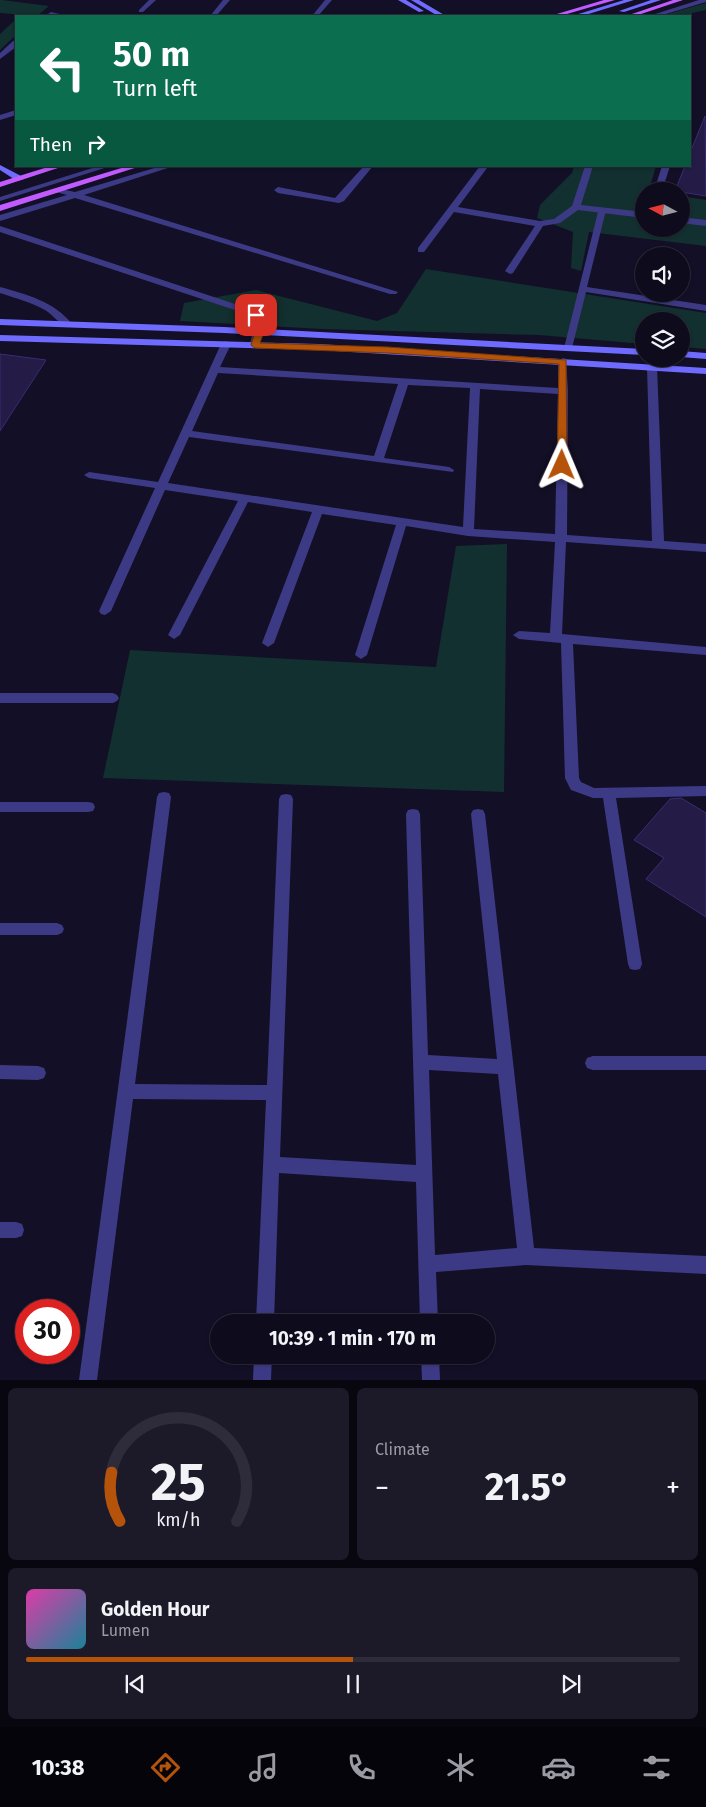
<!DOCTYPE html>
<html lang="en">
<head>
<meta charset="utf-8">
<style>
  :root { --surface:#0e0b1c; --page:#1c1929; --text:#f1f3f6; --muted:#9b9ba3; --line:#2e2b3b; --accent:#b45309 }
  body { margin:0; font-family:"Fira Sans",sans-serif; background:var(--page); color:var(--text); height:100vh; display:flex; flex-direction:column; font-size:19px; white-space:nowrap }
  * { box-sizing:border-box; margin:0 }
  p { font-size:16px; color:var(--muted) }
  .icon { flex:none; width:28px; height:28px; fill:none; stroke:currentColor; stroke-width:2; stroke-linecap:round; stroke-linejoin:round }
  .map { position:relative; height:1380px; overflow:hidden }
  .details { display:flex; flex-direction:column; gap:8px; padding:8px; background:#08060f; flex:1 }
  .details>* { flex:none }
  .top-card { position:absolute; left:15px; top:15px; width:676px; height:152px; border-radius:0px; box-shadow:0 1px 4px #0004,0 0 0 1px var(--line); background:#0b6e4f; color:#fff; overflow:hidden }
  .needle { width:32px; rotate:277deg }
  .tools { position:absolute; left:635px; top:182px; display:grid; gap:10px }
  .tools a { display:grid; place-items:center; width:55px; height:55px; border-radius:50%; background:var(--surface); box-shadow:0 1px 4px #0004,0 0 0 1px var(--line); font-size:25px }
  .speed { position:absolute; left:15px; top:1299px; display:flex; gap:10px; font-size:25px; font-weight:700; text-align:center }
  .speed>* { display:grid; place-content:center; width:65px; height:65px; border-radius:50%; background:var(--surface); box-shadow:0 1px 4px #0004,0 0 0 1px var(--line); line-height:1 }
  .speed .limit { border:8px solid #d22; background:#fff; color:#111 }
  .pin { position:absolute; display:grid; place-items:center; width:42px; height:42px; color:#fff; margin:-21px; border-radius:10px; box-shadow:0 2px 8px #0006 }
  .me { position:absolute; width:55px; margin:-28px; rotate:1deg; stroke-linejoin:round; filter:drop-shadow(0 0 4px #0008) }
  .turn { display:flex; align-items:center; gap:18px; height:105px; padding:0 15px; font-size:22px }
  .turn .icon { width:65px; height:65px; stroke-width:2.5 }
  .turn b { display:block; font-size:35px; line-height:42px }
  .then { display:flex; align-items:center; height:48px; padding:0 15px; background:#0003; gap:10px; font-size:19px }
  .big { font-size:38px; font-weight:700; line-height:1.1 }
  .details .widget { flex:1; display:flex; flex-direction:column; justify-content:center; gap:8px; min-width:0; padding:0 18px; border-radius:8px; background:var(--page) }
  .details .dial { align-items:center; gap:0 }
  .dial svg { height:130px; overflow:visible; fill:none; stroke:var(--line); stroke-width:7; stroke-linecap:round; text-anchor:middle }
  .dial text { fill:var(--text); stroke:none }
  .song { display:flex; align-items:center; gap:15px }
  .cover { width:60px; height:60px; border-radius:8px; background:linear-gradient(135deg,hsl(320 70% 55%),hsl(190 70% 35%)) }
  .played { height:5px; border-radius:2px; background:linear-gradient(90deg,var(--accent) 50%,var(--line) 50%) }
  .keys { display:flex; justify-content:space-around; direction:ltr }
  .heat { display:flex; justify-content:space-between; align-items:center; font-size:28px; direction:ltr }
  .details .tiles { flex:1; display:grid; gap:8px; grid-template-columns:1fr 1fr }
  .widget:last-child { grid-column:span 2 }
  .trip { position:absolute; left:210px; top:1314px; width:285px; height:50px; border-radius:25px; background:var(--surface); box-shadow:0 1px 4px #0004,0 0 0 1px var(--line); font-weight:700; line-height:50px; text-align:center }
  .tabs { display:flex; height:80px; justify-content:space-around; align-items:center; background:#06040b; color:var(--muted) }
  .tabs .icon { width:35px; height:35px }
  .tabs .selected { color:var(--accent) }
  .tabs b { font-size:22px; color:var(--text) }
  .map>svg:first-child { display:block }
  .green { fill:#12302f }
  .building { fill:#241b47; stroke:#3b2d73 }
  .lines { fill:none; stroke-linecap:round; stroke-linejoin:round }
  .lane { fill:#3d3a85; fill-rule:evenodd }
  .street { fill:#3d3a85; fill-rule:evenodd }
  .secondary { fill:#6f6bff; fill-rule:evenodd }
  .primary { fill:#c25bff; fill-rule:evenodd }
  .route { fill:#b45309; stroke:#753606 }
</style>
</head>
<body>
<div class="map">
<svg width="706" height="1380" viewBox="0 0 706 1380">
  <rect width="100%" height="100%" fill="#130f26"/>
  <path class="green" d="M0,0h2l47,6 -12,10 -37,-3z
    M706,3v7l-14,3 -2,36v-33h-30z
    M16,19v16l-16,15v-16z
    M574,166h82l-7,24 4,1h-9v38h37v-33l25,4v46l-117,-14 -8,39 -10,-3 2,-36 -36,-14 3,-13 32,-32z
    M426,269l280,44v36l-25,-2v-26h-37v23l-105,-9 -217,-6 -142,-8 4,-18 72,-13 121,31 20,-8z
    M507,544l-3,248 -401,-14 27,-128 306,17 20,-121z"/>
  <path class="building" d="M705,116l1,80 -31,-5 10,-25h5v-13z
    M0,354l46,6 -46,71z
    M681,798l25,15v104l-60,-38 18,-21 -30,-18 36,-41z"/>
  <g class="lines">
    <path class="lane" d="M99,166h12l-111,35v-4z
      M599,208l7,2 -19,77 119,18v6l-120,-19 -14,56 -1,2h-6l-1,-2z"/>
    <path class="street" d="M149,0h7l-13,12h-4v-2z
      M223,0h7l-14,16h-6z
      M325,0h7l-14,16h-6z
      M699,0h7v2l-47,14h-10z
      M51,12l17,4h-23z
      M13,41h3v6l-16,12v-6z
      M16,110v5l-16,5v-5z
      M161,166h13l-90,29 314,97 -2,2h-6l-315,-96 -75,23v-6l67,-20 -11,-3v-4l19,4z
      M364,166h9l-29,35 -5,2 -61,-10 -4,-3 4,-3 57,11z
      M480,166l7,2 -29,39 82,14 14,-2 18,-13 13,-40h8l-12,39 63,7v6l-66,-8 -18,13 -17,3 -30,47 -3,1 -5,-3 30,-45 -81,-14 -30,40h-6v-4z
      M662,166h8l-8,25h-8z
      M681,217l25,3v6l-25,-3z
      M0,226l253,84 12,9 -5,26 -5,3 -5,-3 5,-25 -8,-6 -247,-82z
      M0,287c26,7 55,15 72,37l-5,3c-8,-3 -14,-12 -22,-17 -14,-8 -30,-12 -45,-17z
      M226,341l5,3 -11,23 338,21v-27l5,-3 3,1 2,32 -1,144 85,6 -5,-174 5,-3 5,3 7,174 42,3v8l-140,-10 -4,92 144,13v8l-133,-11 6,134 2,4 13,6 112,-2v10l-90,2 26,166 -2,5 -5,1 -5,-1 -2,-5 -25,-166h-10l-22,-8 -6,-12 -4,-135 -42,-4 -6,-4 6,-4 31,2 5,-91 -87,-6 -62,-10 -39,129 -6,4 -6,-4 41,-130 -74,-11 -48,129 -6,4 -6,-4 50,-131 -64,-10 -68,133 -6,4 -6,-4 70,-134 -73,-11 -54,121 -6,4 -4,-1 -2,-3 56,-123 -66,-10 -5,-3 5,-3 69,10 63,-138zM218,373l180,11 -24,72 -182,-25zM408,385l62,3 -7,139 -295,-44 21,-46 264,35 1,-2 -5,-3 -65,-9zM480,389l78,5 -3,140 -81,-5z
      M0,693h113l4,2 2,3 -2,3 -4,2h-113z
      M164,792l5,1 2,4 -36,287 132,1 12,-286 2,-4 5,-1 5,1 2,4 -13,358 136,8 -10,-351 2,-4 5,-1 5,1 2,4 8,241 69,4 -26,-245 2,-4 5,-1 5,1 2,4 49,434 172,8v18l-180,-9 -90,7 2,50h-18l-4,-140 -137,-9 -5,149h-18l10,-222 -133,-1 -36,281h-18l78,-583 2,-4zM429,1070l69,4 19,174 -82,7z
      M0,802h88l5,1 2,4 -2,4 -5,1h-88z
      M0,923h57l5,2 2,4 -2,4 -5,2h-57z
      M593,1056h113v14h-113l-6,-2 -2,-5 2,-5z
      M0,1065l38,1 6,2 2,5 -2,5 -6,2 -38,-1z
      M0,1222h16l6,2 2,6 -2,6 -6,2h-16z
      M254,1355h18l-1,25h-18z
      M421,1355h18l1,25h-18z"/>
    <path class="secondary" d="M398,0h8l18,11 -5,1z
      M411,0h8l27,16h-8z
      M624,0h10l-52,16h-10z
      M651,0h10l-37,12 -5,-1z
      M0,165l23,12 1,2 -7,2 -17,-11z
      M0,319l224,8 420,22v6l-420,-22 -224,-8z
      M0,335l319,9 387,24v6l-387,-24 -319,-9z
      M681,351l25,2v6l-25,-2z"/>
    <path class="primary" d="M604,0h11l-55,16h-10z
      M673,0h10l-48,16h-9z
      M51,166h13l-64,21v-5z
      M128,166h13l-141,45v-6z"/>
  </g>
  <path class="route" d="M256,312l8,7v13l-4,11 128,4 178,13 1,105 -5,3 -5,-3 2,-101 -171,-11 -133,-5 -4,-3 4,-13v-13l-3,-4z"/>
</svg>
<div class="tools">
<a><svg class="needle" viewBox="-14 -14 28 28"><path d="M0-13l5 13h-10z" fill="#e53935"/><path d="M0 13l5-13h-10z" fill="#9b9ba3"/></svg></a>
<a><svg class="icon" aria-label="sound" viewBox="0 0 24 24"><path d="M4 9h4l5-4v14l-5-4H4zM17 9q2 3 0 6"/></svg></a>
<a><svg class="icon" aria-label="layers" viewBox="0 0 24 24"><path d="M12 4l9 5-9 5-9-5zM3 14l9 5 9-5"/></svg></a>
</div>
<div class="speed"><div class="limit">30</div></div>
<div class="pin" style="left:256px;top:315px;background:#d93025"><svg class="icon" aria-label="arrive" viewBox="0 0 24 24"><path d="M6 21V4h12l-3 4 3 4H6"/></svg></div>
<svg class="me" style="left:562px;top:465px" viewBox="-20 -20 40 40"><path d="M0-17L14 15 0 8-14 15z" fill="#b45309" stroke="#fff" stroke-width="4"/></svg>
<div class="trip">10:39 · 1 min · 170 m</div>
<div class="top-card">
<div class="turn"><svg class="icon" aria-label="left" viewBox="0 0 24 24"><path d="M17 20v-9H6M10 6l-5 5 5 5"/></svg><div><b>50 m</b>Turn left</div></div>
<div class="then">Then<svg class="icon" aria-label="right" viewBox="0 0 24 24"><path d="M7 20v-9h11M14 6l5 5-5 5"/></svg></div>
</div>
</div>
<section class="details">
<div class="tiles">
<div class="widget dial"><svg viewBox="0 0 100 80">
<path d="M14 69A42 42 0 1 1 86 69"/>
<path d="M14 69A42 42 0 0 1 9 39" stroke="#b45309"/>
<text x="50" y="56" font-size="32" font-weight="700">25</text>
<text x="50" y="72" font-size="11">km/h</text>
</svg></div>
<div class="widget"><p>Climate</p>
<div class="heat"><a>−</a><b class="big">21.5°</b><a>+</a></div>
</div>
<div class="widget">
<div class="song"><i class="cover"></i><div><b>Golden Hour</b><p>Lumen</p></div></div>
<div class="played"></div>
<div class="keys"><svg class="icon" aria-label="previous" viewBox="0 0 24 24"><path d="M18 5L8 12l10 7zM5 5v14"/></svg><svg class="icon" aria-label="pause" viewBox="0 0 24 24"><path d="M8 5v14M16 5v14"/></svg><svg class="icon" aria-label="next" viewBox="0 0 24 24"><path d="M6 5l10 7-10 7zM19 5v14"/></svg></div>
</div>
</div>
</section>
<nav class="tabs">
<b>10:38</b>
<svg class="icon selected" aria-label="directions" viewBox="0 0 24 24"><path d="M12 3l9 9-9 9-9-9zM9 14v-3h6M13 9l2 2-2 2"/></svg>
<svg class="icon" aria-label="music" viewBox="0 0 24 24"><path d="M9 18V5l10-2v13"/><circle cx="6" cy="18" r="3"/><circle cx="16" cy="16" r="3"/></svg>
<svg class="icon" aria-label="phone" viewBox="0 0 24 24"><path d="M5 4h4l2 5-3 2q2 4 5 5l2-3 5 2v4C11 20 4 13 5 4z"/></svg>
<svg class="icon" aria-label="climate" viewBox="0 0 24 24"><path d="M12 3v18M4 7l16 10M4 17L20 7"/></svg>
<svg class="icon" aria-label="car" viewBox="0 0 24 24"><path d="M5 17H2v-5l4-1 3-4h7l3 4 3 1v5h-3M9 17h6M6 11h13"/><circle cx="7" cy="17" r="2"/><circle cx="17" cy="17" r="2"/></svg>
<svg class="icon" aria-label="filters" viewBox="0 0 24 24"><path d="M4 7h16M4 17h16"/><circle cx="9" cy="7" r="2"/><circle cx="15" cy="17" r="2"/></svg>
</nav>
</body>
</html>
